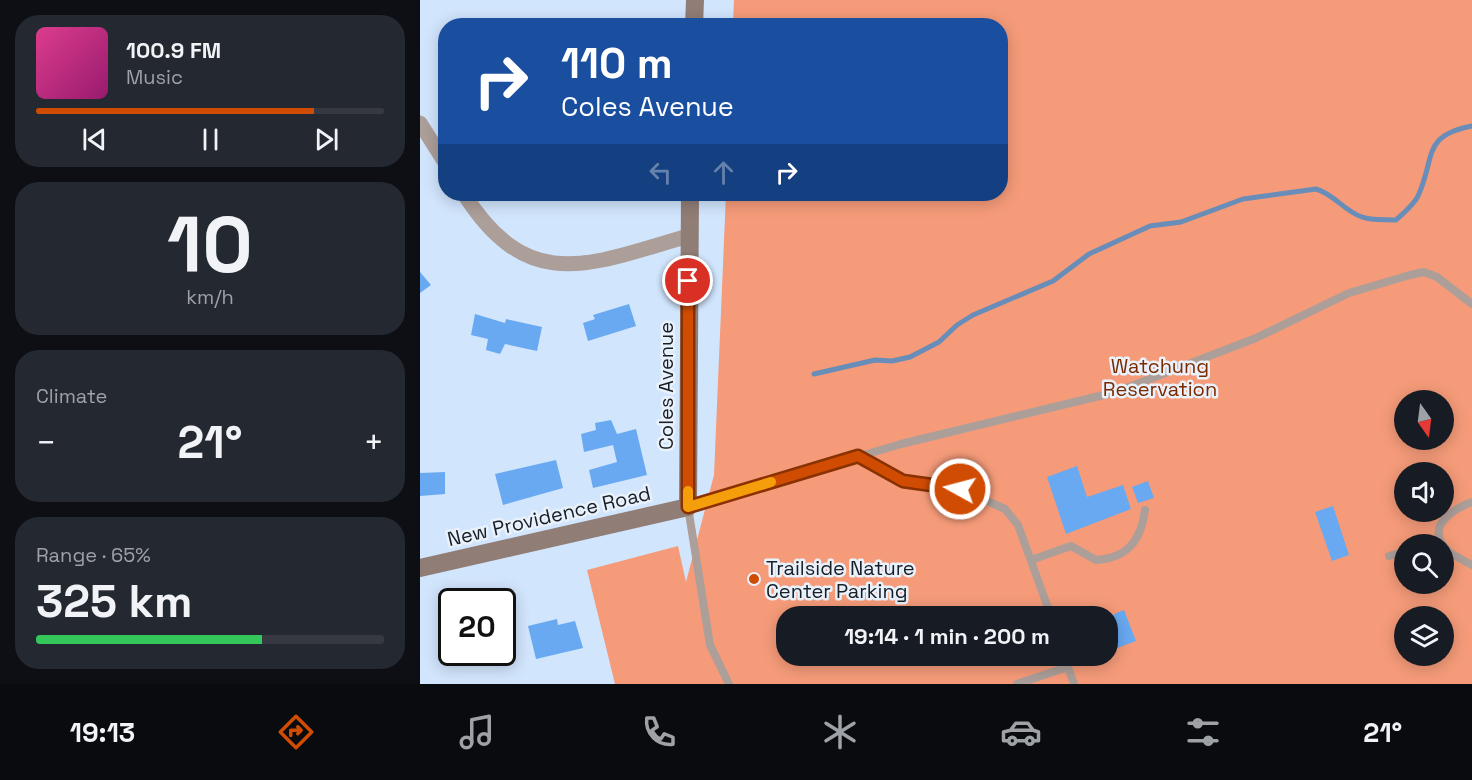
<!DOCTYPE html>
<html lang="en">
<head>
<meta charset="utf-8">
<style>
  :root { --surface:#171b24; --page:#242831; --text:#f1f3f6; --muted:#9ea1a6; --line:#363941; --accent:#d14c03 }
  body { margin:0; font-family:"Space Grotesk",sans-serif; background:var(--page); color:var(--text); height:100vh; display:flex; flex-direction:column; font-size:22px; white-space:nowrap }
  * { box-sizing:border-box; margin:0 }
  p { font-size:20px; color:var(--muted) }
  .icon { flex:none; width:33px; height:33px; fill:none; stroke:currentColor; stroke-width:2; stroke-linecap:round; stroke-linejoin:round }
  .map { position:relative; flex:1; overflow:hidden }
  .sheet { display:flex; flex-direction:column; gap:15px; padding:15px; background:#0d0f14; width:420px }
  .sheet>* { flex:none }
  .guide { position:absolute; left:18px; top:18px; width:570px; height:183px; border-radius:24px; box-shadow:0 3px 15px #0003; background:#1a4fa0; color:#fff; overflow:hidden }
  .needle { width:39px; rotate:166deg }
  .controls { position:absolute; left:974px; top:390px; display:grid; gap:12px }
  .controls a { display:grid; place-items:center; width:60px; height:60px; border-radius:50%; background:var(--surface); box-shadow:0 3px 15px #0003; font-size:30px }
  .speed { position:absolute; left:18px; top:588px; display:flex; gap:12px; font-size:30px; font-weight:700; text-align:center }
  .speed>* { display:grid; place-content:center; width:78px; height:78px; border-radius:50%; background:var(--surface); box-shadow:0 3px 15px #0003; line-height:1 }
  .speed .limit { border:3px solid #111; border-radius:9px; background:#fff; color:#111 }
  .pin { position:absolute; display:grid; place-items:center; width:51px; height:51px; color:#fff; margin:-26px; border:3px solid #fff; border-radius:50%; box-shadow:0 2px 6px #0007 }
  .me { position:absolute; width:66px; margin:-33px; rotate:277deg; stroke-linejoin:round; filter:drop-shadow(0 0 4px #0008) }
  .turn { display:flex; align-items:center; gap:21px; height:126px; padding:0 24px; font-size:27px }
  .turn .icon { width:78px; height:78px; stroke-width:2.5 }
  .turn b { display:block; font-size:42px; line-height:51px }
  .lanes { display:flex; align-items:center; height:57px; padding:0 24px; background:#0003; justify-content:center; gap:30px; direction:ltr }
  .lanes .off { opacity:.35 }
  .big { font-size:45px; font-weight:700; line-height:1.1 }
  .sheet .widget { flex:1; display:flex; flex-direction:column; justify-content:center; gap:9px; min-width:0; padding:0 21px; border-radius:24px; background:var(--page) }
  .sheet .dial { align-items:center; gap:0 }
  .dial b { font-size:78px; line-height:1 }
  .song { display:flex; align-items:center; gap:18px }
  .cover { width:72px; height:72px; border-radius:9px; background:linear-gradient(135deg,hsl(330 70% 55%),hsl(320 70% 35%)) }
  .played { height:6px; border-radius:3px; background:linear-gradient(90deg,var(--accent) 80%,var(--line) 80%) }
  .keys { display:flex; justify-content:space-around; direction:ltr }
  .heat { display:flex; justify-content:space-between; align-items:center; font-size:33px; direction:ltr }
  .charge { height:9px; border-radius:4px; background:linear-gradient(90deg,#34c759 65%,var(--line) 0) }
  .trip { position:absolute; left:356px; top:606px; width:342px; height:60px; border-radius:24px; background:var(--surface); box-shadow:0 3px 15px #0003; font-weight:700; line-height:60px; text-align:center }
  .tab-bar { display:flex; height:96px; justify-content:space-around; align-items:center; background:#090b0e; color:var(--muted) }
  .tab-bar .icon { width:42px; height:42px }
  .tab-bar .selected { color:var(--accent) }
  .tab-bar b { font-size:27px; color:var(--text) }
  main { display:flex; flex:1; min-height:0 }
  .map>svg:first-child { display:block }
  .green { fill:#f59b79; fill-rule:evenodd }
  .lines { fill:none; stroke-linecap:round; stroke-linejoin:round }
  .stream { stroke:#688db9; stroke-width:5 }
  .building { fill:#68a9f1 }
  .lane { stroke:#ac9e99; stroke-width:8 }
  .street { stroke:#ac9e99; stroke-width:15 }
  .secondary { stroke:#907d76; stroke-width:18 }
  .route-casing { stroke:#883102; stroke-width:15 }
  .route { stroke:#d14c03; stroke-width:10 }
  .slow { stroke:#f59e0b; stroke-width:10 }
  .poi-dot { fill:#d14c03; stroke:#e9f1fb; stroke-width:2 }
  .labels { text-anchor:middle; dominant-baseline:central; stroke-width:5; stroke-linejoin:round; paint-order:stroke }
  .park-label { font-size:20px; fill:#7c2900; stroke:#e9f1fb }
  .street-label { font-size:20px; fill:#171e26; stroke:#e9f1fb }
  .poi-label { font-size:20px; fill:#171e26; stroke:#e9f1fb; text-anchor:start }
</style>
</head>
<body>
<main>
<section class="sheet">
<div class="widget">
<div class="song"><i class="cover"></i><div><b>100.9 FM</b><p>Music</p></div></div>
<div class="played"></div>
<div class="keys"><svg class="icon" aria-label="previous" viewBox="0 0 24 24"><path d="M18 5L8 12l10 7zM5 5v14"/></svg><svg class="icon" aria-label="pause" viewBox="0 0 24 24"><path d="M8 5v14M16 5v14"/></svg><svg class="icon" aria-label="next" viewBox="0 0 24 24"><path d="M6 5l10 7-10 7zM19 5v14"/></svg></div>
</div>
<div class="widget dial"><b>10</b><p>km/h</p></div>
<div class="widget"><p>Climate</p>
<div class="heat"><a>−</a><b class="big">21°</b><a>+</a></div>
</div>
<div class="widget"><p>Range · 65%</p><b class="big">325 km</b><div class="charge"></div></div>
</section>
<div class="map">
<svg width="1052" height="684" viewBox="0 0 1052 684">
  <rect width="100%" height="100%" fill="#d1e5fd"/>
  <path class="green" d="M314,0h738v684h-857l-28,-114 91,-24 8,36 28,-107 12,-281h274v-168l-267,-1zM984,400h39v40h-39zM984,472h39v40h-39zM984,544h39v40h-39zM366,616h321v40h-321zM984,616h39v40h-39z"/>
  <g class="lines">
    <path class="stream" d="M394,374l61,-14 17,1 18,-4 29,-15 18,-17 16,-10 80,-34 36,-27 61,-28 31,-4 62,-23 73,-10c18,5 28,22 46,28 10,4 24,2 34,3 7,-7 18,-15 22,-24 18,-39 3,-60 54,-70"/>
  </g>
  <path class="building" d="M194,23h18v3h-18z
    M0,272l11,13 -11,8z
    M209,304l7,22 -48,15 -5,-18 12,-4 -2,-4z
    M55,314l30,9 1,-4 36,8 -5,24 -32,-7 -5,10 -14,-4 2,-11 -17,-4z
    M191,420l6,14 19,-5 11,46 -54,13 -4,-18 28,-8 -4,-17 -29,7 -3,-18 15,-4 -1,-7z
    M136,460l7,28 -60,17 -8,-31z
    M657,466l10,31 36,-12 8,24 -65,25 -19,-57z
    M25,472v22l-25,2v-23z
    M728,481l6,17 -16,5 -6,-16z
    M913,506l16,49 -17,6 -17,-49z
    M704,610l12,31 -24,9 -5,-14v-19z
    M137,619l1,6 17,-4 8,27 -47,11 -8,-33z"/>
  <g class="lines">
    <path class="lane" d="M438,456l45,25 57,8 45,20 13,16 33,91
      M1010,544l10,-2
      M1022,544c-13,-21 14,-36 30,-42
      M1023,545l7,8 22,12
      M969,556l15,-4
      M611,560l40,-14 25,14c32,-2 45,-20 49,-50
      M648,667l6,17
      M309,684l-19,-39 -22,-138 213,-63 215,-52 140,-54 93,-45 61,-18 14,-3 13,5 35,27
      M597,684l51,-17 -4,-11"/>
    <path class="street" d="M0,123l26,41
      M44,194c65,102 127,70 224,42"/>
    <path class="secondary" d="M274,26l1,-26
      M0,568l268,-61 2,-313"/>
  </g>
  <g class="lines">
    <defs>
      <path id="route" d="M268,281v226l170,-51 45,25 57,8"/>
    </defs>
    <use href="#route" class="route-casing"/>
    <use href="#route" class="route"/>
    <path class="slow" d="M268,491v16l83,-25"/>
  </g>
  <circle class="poi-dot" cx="334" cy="579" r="6"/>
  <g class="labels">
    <g class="park-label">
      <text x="740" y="366">Watchung<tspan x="740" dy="23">Reservation</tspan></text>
    </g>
    <g class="street-label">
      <text transform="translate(246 386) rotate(-90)">Coles Avenue</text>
      <text transform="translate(129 516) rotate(-13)">New Providence Road</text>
    </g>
    <g class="poi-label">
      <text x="346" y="568">Trailside Nature<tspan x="346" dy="23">Center Parking</tspan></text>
    </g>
  </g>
</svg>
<div class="controls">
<a><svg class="needle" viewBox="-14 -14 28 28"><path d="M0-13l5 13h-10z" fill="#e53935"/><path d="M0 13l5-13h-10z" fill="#9ea1a6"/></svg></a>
<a><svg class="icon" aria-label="sound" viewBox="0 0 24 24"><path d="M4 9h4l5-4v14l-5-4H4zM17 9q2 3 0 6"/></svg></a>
<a><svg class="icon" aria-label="search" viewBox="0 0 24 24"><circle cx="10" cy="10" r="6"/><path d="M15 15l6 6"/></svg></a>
<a><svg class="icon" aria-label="layers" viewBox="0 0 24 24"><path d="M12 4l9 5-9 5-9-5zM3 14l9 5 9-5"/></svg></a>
</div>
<div class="speed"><div class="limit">20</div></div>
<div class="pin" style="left:268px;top:281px;background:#d93025"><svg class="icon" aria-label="arrive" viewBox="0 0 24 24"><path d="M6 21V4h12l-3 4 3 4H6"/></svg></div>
<svg class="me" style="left:540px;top:489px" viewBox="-20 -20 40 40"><circle r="17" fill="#d14c03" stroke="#fff" stroke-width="3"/><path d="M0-11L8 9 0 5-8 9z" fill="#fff"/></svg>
<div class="trip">19:14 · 1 min · 200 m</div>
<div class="guide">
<div class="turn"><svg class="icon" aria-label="right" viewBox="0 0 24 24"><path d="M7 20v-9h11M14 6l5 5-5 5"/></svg><div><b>110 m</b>Coles Avenue</div></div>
<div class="lanes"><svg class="icon off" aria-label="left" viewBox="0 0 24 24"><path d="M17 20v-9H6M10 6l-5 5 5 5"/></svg><svg class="icon off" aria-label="ahead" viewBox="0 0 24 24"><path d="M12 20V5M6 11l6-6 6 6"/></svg><svg class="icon" aria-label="right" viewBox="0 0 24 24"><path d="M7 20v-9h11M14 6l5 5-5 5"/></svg></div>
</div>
</div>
</main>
<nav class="tab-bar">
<b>19:13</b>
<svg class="icon selected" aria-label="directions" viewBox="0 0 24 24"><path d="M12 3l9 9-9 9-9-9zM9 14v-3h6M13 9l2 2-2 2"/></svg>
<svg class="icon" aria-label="music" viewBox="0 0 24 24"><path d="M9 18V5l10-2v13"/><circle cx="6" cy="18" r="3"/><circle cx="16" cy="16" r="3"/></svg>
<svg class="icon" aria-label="phone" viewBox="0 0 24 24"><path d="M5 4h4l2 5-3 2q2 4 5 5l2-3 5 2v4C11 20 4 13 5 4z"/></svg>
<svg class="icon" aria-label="climate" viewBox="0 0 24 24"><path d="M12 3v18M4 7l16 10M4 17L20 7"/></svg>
<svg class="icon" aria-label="car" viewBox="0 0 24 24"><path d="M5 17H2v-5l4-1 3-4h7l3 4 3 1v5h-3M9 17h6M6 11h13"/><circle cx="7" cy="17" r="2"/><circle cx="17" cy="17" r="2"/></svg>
<svg class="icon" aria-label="filters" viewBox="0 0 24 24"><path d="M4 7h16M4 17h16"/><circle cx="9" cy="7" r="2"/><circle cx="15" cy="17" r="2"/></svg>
<b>21°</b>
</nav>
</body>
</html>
